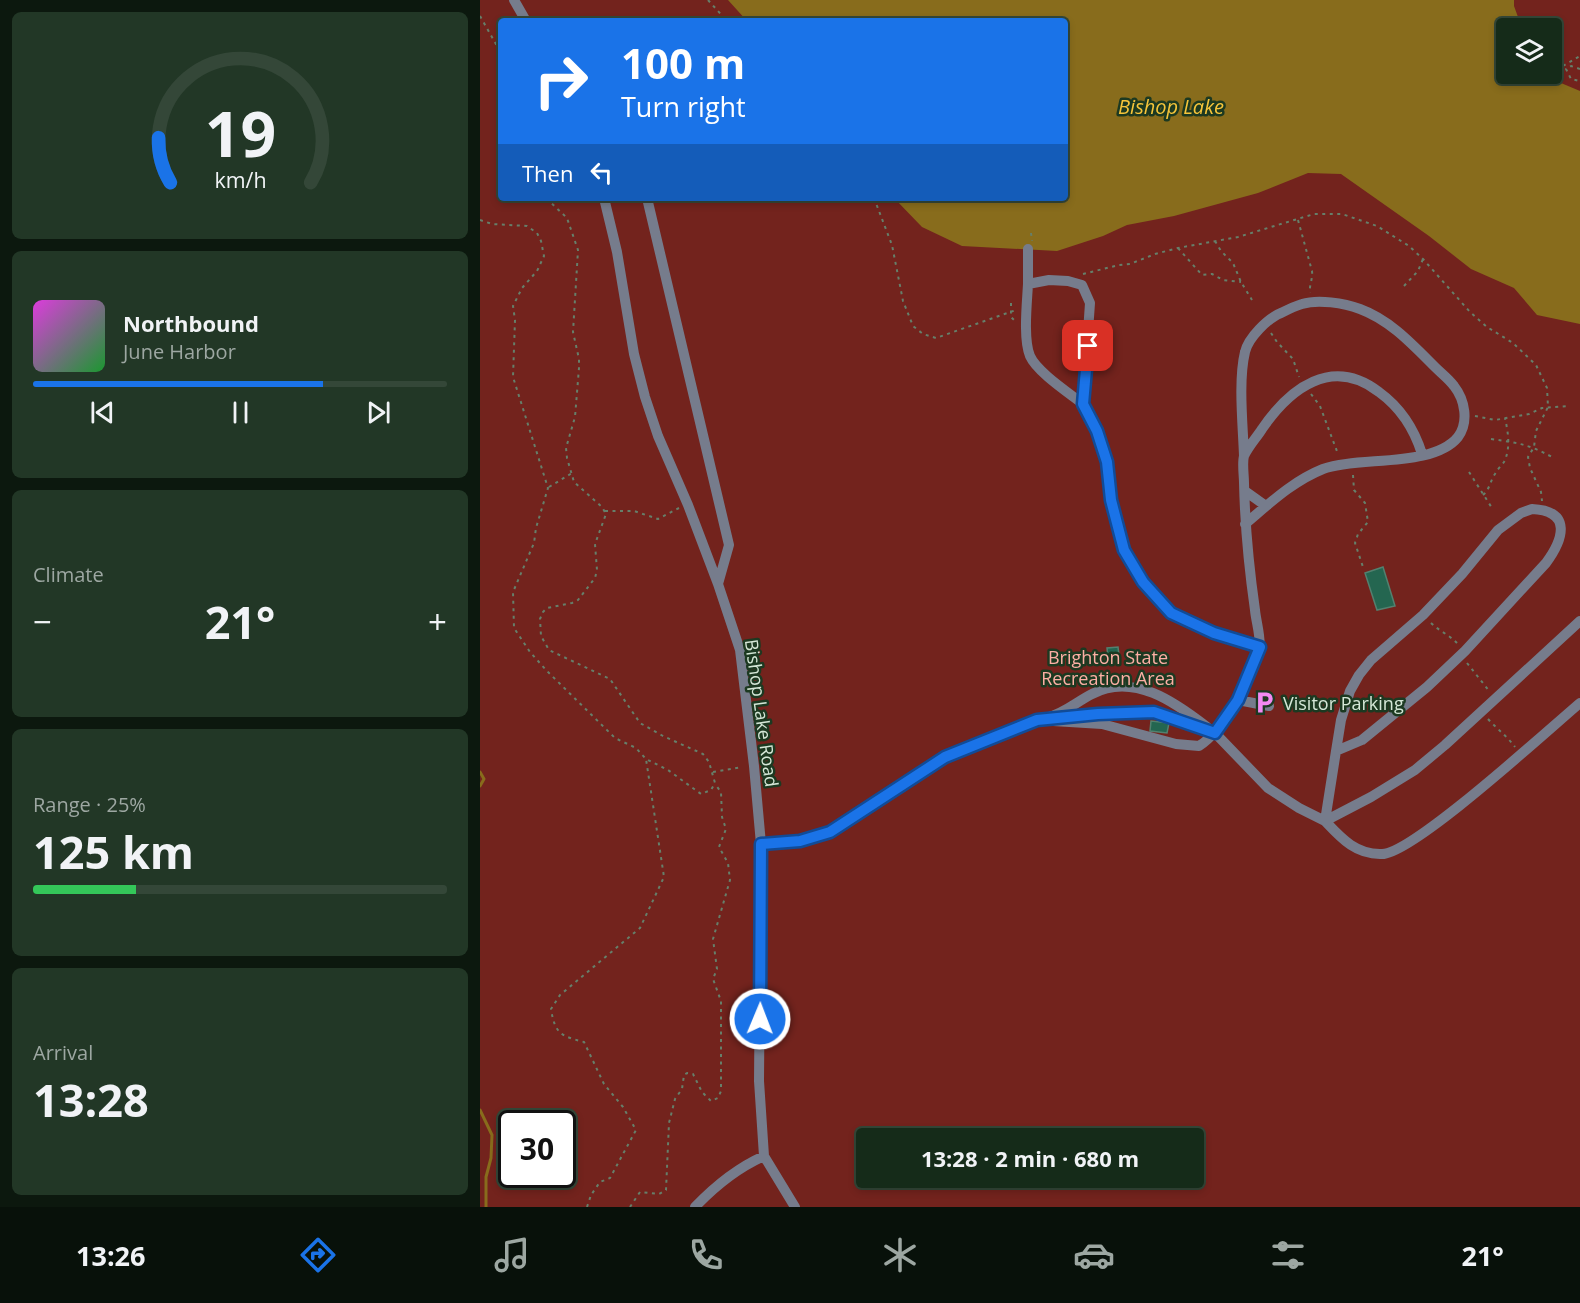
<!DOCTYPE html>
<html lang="en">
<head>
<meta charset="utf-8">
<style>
  :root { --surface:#152b19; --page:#223726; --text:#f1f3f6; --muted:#9da7a2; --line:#344738; --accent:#1a73e8 }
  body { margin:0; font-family:"Open Sans",sans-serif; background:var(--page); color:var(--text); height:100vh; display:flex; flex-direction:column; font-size:22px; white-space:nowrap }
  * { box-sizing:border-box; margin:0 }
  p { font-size:20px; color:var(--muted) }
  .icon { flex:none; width:33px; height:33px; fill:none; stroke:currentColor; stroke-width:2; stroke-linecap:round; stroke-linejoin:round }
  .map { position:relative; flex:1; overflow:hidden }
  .panel { display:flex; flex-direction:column; gap:12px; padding:12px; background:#0c180e; width:480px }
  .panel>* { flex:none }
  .hud { position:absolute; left:18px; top:18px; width:570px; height:183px; border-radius:6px; box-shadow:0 3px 9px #0003,0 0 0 2px var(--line); background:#1a73e8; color:#fff; overflow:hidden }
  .tools { position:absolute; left:1016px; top:18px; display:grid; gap:12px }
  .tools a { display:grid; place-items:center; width:66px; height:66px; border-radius:6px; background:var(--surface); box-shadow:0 3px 9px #0003,0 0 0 2px var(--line); font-size:30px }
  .speed { position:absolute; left:18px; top:1110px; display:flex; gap:12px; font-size:30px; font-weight:700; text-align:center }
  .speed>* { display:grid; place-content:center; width:78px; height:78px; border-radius:50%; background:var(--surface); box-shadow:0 3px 9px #0003,0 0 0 2px var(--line); line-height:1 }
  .speed .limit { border:3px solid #111; border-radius:9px; background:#fff; color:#111 }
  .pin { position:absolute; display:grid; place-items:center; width:51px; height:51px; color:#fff; margin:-26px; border-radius:12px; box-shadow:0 3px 9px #0006 }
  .me { position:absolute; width:66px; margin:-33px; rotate:1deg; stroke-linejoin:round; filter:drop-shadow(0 0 4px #0008) }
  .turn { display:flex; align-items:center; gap:21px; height:126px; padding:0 24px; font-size:27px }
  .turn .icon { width:78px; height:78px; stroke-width:2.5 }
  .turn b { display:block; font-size:42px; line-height:51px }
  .then { display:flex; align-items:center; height:57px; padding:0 24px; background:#0003; gap:12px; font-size:22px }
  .big { font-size:45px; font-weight:700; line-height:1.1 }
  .panel .widget { flex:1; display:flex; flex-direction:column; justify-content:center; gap:9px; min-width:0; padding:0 21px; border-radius:9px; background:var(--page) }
  .panel .dial { align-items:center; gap:0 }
  .dial svg { height:156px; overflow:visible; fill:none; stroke:var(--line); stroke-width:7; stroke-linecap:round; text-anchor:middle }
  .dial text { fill:var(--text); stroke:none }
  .song { display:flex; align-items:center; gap:18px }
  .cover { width:72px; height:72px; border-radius:9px; background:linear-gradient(135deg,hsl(300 70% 55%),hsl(130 70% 35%)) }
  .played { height:6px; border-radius:3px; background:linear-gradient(90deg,var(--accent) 70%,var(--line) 70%) }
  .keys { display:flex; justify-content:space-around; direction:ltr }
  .heat { display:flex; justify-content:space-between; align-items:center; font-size:33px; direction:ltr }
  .charge { height:9px; border-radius:4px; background:linear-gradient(90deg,#34c759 25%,var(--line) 0) }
  .trip { position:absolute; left:376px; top:1128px; width:348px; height:60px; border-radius:6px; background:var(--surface); box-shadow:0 3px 9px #0003,0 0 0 2px var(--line); font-weight:700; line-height:60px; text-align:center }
  .tabs { display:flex; height:96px; justify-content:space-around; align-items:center; background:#08110a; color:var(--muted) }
  .tabs .icon { width:42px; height:42px }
  .tabs .active { color:var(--accent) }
  .tabs b { font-size:27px; color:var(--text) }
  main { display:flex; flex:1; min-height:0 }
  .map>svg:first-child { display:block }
  .green { fill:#73231d; fill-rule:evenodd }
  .water { fill:#886c1c }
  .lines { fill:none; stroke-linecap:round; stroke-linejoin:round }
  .stream { stroke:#886c1c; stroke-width:3 }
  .building { fill:#246650; stroke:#53806f; stroke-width:1.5 }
  .path { stroke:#667f6a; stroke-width:2; stroke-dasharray:3 4.5; stroke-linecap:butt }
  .minor { stroke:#767c8c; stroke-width:10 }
  .route-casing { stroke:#114b97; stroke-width:15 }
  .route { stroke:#1a73e8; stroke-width:10 }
  .labels { text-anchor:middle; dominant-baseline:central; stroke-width:5; stroke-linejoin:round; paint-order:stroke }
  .park-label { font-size:18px; fill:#fdafa4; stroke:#1c3921 }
  .poi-label { font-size:18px; fill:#d5e7d7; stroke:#1c3921; text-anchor:start }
  .street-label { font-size:18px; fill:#d5e7d7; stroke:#1c3921 }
  .water-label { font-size:20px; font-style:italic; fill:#f6c53a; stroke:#1c3921 }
</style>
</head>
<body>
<main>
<section class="panel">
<div class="widget dial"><svg viewBox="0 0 100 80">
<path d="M14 69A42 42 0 1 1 86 69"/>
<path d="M14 69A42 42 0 0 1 8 46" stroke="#1a73e8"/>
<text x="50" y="56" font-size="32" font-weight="700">19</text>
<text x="50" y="72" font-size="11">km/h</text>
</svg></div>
<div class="widget">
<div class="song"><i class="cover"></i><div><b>Northbound</b><p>June Harbor</p></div></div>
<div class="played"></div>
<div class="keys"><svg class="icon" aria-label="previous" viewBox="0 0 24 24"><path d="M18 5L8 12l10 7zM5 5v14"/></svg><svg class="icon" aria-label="pause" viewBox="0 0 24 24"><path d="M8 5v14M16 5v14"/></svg><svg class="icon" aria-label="next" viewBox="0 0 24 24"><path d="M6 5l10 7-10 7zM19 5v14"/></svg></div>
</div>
<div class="widget"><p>Climate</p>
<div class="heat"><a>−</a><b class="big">21°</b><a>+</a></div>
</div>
<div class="widget"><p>Range · 25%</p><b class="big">125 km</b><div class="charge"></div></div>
<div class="widget"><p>Arrival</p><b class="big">13:28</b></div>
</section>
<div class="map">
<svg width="1100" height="1207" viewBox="0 0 1100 1207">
  <rect width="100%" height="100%" fill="#1c3921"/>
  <path class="green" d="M0,0h1100v1207h-1100zM21,21h564v177h-564zM1026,28h45v46h-45zM32,1124h50v50h-50zM387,1138h327v40h-327z"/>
  <path class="water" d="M248,0h786v6l8,22h-16v46h45l10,9 19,8v233l-43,-9 -23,-27 -43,-19 -42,-33 -88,-62 -33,-1 -50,20 -84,23 -47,9 -24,11 -46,15 -95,-5 -40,-19 -28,-29h171v-177h-318z"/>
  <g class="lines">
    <path class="stream" d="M0,772l4,7 -4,7
      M0,1110l12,25 -1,23 -5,19v30"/>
  </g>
  <path class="building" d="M903,567l12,39 -18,4 -12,-37z
    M638,647l1,8 -11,2 -1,-9z
    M671,721l18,2 -2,10 -17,-2z"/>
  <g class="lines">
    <path class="path" d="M228,0l19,21
      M0,16l21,37
      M1083,66l17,-10
      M1100,69l-9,-3 -5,3 5,10 9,2
      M394,198l18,47 11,56 10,25 10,8 13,4 80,-28
      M0,220l12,4 35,2 10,7 4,8 3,15 -7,15 -15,17 -9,18 2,14 -2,57 35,111 -12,40 -2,15 -21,49 1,36 16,24 17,19 68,67 21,10 10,11 22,11 33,24 10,-4 4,-7 -6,-21 -6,-8 -40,-18 -23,-13 -30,-44 -61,-29 -8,-14 -1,-17 3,-7 4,-4 25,-5 6,-3 17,-22 2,-8 -2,-26 11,-30 -4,-7 -28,-25 -7,-24 -1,-10 9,-31 4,-49v-9l-6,-27 5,-82 -11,-32 -21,-20
      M818,220l14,51c1,8 -3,14 -2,22
      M551,233l1,8
      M735,241l6,10 12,12 8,19 11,18
      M698,248l24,27 10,-1 11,6 18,2
      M603,274l36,-9 11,-1 25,-10 23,-6 60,-11 76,-23h28l35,12 32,20 14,13 47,53 17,15 26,16 23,22 11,23 1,19 -12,24 -2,16 -6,10 2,11 11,24 1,9
      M924,286l14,-15 5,-12
      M531,303v14l6,6
      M791,333l6,9 16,17 6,18
      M831,394l9,12 18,48
      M995,416l20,4 34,-6 13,-6 27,-2
      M1011,439c27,4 37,5 61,18
      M989,472l23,36
      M873,475l1,15 11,13 3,19 -10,12 -3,9 9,27
      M69,487l23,-14
      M1003,495c7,-6 7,-14 12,-21 2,-4 6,-8 9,-12 7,-14 4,-30 1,-44
      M125,511h29l24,8 21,-11
      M951,623c8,8 17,11 26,20
      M987,663l23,29
      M1008,719c9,10 19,17 27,28
      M233,772l29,-5
      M107,1207l4,-12 9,-13 10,-4 26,-48 -13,-23 -19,-23 -20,-42c-23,-6 -29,-8 -33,-33l9,-14 80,-67 24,-51 -18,-118
      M150,1207l10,-15 19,2 7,-4 3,-67 6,-24 7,-10 2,-14 3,-2 6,1 9,18 9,9 7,-3 3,-7v-90l-8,-22 4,-10 -4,-30 17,-59 -2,-17 -9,-16 7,-18 -4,-12 -1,-25 -6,-8"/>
    <path class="minor" d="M34,0l12,21
      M124,198l13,54 17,102 11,43 13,39 30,69 30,79 22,66 14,116 7,78 -2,237 5,75 31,51
      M167,198l82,347 -11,39
      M569,280l19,1 14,4 8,18 -7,101c-14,-11 -46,-32 -53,-48 -7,-17 -3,-53 -2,-72z
      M548,284v-35
      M603,404l14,27 10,30 4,38 13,51 19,32 28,31 43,20 46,14
      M764,456c-1,-30 -6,-75 1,-104 3,-14 23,-34 36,-39 6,-3 14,-7 21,-9 16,-5 42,-1 58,5 30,11 52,35 75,58 6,6 14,12 19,19 11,14 15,36 4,51 -25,31 -100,19 -135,32 -30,12 -53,34 -78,55
      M765,491l21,15
      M1052,509c41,2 31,31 14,54l-81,88 -38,36 -65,53 -26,11 5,-31 9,-29 9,-16 12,-15 52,-45 39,-41 36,-44 23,-17z
      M1100,621l-135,124 -30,25 -44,27 -46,24c16,17 31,34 57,33 31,0 167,-125 198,-151
      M758,700l31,6
      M593,717l81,-5 61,21 53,55 31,20 26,13 11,-70
      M566,718c18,-4 30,-16 46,-24 41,-22 83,8 115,33
      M557,720l65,4 74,20 23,2c23,-14 54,-69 60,-95 3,-11 -3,-29 -4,-41 -6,-42 -10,-84 -11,-127 0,-8 -2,-20 0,-27 4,-9 13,-19 18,-27 28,-41 70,-73 117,-37 22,16 35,36 43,62
      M281,844l39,-3 30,-9 116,-75 38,-17 58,-20
      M215,1207c20,-21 42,-39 69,-51"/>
  </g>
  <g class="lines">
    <defs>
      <path id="route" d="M280,1019l1,-175 39,-3 30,-9 115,-75 92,-37 61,-6 56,-2 61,21 23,-33 22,-53 -46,-14 -43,-20 -28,-31 -19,-32 -13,-50 -4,-38 -10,-31 -14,-27 5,-58"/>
    </defs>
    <use href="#route" class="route-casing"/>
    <use href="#route" class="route"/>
  </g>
  <defs>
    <symbol id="parking-bare" viewBox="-9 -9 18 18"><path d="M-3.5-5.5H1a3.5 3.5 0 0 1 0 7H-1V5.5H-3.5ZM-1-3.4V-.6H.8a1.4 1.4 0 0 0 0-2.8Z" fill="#f389f1" stroke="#1c3921" stroke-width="2.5" paint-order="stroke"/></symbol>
  </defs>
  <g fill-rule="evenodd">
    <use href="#parking-bare" x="768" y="686" width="33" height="33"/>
  </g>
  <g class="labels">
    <g class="park-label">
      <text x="628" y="657">Brighton State<tspan x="628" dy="21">Recreation Area</tspan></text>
    </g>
    <g class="poi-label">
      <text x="803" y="703">Visitor Parking</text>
    </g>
    <g class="street-label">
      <text transform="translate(282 713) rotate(82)">Bishop Lake Road</text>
    </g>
    <g class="water-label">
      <text x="691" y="106">Bishop Lake</text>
    </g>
  </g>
</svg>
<div class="tools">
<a><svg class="icon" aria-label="layers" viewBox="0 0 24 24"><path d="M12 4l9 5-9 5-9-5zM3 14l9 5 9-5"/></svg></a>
</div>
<div class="speed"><div class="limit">30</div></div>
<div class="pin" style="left:608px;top:346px;background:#d93025"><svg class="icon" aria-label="arrive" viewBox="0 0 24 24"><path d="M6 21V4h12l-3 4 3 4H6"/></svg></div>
<svg class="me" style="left:280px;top:1019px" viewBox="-20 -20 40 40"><circle r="17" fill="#1a73e8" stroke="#fff" stroke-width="3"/><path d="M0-11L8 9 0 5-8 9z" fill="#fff"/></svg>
<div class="trip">13:28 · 2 min · 680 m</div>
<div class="hud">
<div class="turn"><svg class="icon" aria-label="right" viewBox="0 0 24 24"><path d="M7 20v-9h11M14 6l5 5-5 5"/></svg><div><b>100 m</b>Turn right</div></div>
<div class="then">Then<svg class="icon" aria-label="left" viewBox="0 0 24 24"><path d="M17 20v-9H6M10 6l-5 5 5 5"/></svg></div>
</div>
</div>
</main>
<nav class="tabs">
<b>13:26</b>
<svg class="icon active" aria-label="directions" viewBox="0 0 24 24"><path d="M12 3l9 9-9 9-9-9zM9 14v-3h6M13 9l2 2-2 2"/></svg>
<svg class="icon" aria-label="music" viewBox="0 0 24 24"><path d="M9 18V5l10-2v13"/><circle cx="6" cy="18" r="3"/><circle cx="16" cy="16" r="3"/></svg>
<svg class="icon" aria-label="phone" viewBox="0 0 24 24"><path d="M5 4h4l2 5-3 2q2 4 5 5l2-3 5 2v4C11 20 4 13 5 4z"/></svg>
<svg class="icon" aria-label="climate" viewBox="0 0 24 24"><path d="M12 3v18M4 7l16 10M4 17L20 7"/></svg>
<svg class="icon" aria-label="car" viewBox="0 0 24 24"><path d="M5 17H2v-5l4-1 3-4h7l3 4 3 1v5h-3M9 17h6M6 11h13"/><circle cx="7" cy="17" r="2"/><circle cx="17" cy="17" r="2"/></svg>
<svg class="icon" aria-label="filters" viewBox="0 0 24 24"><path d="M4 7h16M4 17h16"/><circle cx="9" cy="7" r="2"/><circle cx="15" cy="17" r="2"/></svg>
<b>21°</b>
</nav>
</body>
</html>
